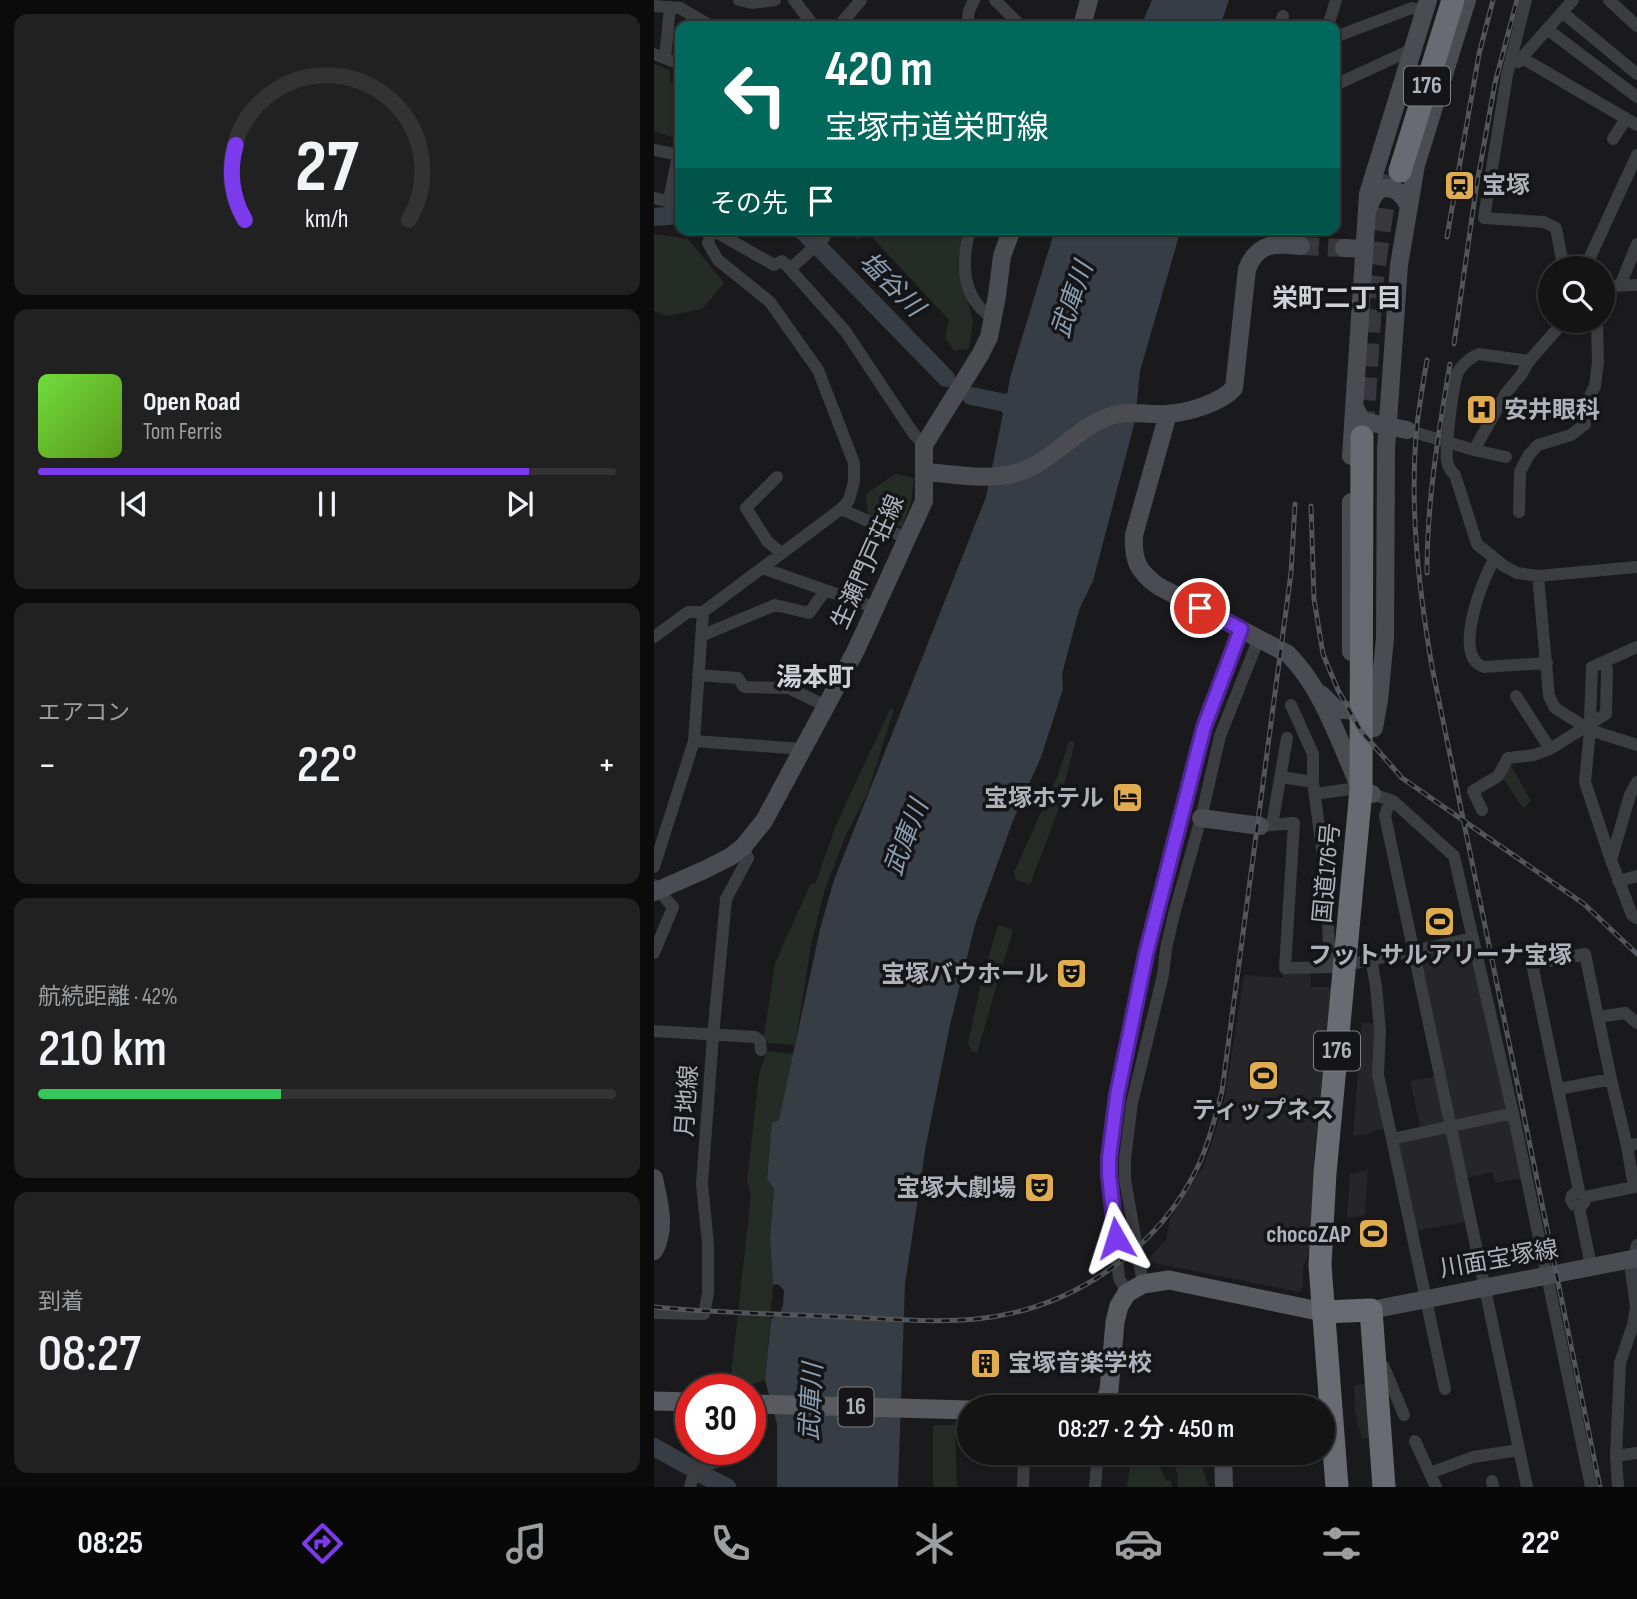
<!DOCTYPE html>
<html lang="ja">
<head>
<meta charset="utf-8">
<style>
  :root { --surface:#141415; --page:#212122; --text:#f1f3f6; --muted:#9d9ea0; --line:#333334; --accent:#7c3aed }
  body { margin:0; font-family:"Sofia Sans Condensed","Noto Sans JP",sans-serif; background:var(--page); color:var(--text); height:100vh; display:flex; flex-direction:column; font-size:26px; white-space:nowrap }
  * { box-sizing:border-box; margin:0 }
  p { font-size:23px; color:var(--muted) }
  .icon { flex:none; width:38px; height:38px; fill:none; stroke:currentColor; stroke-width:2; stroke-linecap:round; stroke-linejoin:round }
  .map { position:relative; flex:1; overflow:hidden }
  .sheet { display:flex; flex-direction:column; gap:14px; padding:14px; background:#0b0b0c; width:654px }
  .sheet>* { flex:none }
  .top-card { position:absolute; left:21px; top:21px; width:665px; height:214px; border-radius:14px; box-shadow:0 2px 5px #0004,0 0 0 2px var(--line); background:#00695c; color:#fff; overflow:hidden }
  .buttons { position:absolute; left:884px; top:256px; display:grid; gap:14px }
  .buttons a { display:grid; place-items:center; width:77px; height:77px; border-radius:50%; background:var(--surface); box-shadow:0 2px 5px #0004,0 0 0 2px var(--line); font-size:35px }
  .speed { position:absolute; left:21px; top:1374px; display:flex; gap:14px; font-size:35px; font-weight:700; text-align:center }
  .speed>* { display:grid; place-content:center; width:91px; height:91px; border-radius:50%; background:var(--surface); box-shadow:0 2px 5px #0004,0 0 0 2px var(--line); line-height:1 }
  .speed .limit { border:10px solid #d22; background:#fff; color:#111 }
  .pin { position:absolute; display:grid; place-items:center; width:60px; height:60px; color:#fff; margin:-30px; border:4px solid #fff; border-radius:50%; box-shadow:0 2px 7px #0007 }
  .me { position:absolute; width:77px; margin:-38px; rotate:354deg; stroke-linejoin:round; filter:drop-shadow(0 0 5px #0008) }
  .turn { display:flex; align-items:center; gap:24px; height:147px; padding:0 35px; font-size:32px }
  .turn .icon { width:91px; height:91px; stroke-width:2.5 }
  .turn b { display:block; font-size:49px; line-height:60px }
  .then { display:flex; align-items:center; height:66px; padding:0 35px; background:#0003; gap:14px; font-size:26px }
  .big { font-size:52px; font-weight:600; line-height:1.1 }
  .sheet .widget { flex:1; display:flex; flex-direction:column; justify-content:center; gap:10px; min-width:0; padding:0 24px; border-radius:14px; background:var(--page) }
  .sheet .dial { align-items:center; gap:0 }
  .dial svg { height:182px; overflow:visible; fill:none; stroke:var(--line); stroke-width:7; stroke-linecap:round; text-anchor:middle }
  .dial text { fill:var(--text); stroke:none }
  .song { display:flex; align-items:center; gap:21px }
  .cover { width:84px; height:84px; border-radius:10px; background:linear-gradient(135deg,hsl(100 70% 55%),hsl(90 70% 35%)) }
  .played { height:7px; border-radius:4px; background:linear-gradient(90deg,var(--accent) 85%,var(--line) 85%) }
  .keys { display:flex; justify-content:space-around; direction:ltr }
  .heat { display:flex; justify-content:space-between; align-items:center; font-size:38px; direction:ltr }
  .charge { height:10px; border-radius:5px; background:linear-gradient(90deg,#34c759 42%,var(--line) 0) }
  .trip { position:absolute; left:303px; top:1395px; width:378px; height:70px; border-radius:35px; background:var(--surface); box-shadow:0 2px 5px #0004,0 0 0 2px var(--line); font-weight:600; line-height:70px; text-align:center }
  .menu { display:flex; height:112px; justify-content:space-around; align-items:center; background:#080808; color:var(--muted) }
  .menu .icon { width:49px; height:49px }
  .menu .selected { color:var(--accent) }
  .menu b { font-size:32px; color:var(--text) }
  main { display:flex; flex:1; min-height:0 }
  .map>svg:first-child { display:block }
  .built { fill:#262629 }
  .green { fill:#252c26 }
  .water { fill:#363d44 }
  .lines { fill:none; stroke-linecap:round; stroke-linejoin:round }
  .river { stroke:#363d44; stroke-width:18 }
  .secondary-tunnel { stroke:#38383c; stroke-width:18; stroke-dasharray:18 9; stroke-linecap:butt }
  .highway-tunnel { stroke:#38383c; stroke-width:23; stroke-dasharray:23 11; stroke-linecap:butt }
  .street { stroke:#3c3d41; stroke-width:12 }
  .secondary { stroke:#4a4c51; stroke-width:18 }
  .primary { stroke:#585a60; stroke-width:19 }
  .highway { stroke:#686b71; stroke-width:23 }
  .rail-casing { stroke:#53555a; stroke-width:5 }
  .rail { stroke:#151517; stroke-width:2.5; stroke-dasharray:8; stroke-linecap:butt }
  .route-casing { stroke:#51269a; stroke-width:18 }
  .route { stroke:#7c3aed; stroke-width:12 }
  .labels { text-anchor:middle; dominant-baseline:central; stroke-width:7; stroke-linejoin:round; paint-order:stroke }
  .shield { fill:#151517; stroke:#808389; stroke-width:2 }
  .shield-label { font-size:23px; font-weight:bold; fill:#aeb2ba }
  .poi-label { font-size:24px; font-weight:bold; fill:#aeb2ba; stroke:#151517; text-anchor:end }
  .street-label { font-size:24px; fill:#aeb2ba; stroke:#151517 }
  .water-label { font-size:26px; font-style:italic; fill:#8a9fb1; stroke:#151517 }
  .neighbourhood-label { font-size:26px; font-weight:bold; fill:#cfd1d7; stroke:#151517 }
</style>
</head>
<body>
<main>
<section class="sheet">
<div class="widget dial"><svg viewBox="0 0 100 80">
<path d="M14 69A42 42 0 1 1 86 69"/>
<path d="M14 69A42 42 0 0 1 10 36" stroke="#7c3aed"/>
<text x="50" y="56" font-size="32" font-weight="700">27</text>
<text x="50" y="72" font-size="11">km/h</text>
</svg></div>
<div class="widget">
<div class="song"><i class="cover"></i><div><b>Open Road</b><p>Tom Ferris</p></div></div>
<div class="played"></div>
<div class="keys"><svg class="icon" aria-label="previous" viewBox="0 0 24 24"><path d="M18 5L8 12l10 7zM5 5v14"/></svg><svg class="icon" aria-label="pause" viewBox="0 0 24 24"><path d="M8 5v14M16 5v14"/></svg><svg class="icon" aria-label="next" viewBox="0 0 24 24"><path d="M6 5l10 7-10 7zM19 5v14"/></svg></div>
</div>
<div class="widget"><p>エアコン</p>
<div class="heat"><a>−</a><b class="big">22°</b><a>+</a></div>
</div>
<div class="widget"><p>航続距離 · 42%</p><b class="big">210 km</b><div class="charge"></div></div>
<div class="widget"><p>到着</p><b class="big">08:27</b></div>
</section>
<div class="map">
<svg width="983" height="1487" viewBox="0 0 983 1487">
  <rect width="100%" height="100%" fill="#1a1a1c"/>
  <path class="built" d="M813,944l5,3 37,161 -55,11 -34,-164z
    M629,972h27l1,15h21l-18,165 -4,99 -7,16v20l-4,5 -150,-30 1,-5 16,-17 4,-21 33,-52 10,-27 12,-43 19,-122 38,3z
    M708,1022l14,2 9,104 -16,4v2l-16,2z
    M783,1076l9,46 -25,8 -11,-49z
    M855,1117l15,61 -29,5 -3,-11 -26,6 -10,-46z
    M790,1132l4,2 18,88 -52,9 -16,-86 2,-4z
    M714,1170l-3,45 -18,3 3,-44z
    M716,1383l5,54 -13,2 -7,-26 -1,-28z"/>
  <path class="green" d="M0,64l16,6v12l10,5v53l-26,-9z
    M193,229h115l-4,35 15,57 -4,28 -15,1 -9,-12 4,-18 -79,-85 -13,4z
    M0,234l34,5 36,44 -22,26 -36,7 -12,-5z
    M241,474l19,4 -3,24 -9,25 -34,-10 -2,-23z
    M236,709h4l-26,83 -23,45 -21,55 -13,53 -16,100 -27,-2 -4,-7 11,-73 35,-78 6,-3 20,-57z
    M415,741l6,1 -17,68 -28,75 -15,-6 -1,-7 44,-97z
    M856,764l21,37 -8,7 -21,-31z
    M344,925l15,5 -36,123 -5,-2 -4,-7 14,-65z
    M113,1051l27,3 -15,67 -7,3 -5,55 7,10 -4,49 3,47 -8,95 -21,7 -13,-12 20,-179 -4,-15 12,-106z
    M279,1425h22l2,62h-24z
    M475,1452l7,4 8,-3 14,9 8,19 5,-1 1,7h-45l3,-21z
    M517,1453h21l9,11 8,23h-31v-11z"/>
  <path class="water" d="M498,0h77l-9,26h-79z
    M401,229h126l-41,142 -5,50 -42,160 -14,29 -17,64 1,15 -22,68 -27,61 -39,107 -25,100 -24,120 -21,139 -7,203h-121v-63l-12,-44 6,-61c14,-6 12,-15 13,-29l-6,-6 -5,1 -3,-47 4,-49 -7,-10 5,-56 7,-3 41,-191 14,-49 152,-383 25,-123z"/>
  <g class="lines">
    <path class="river" d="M0,217l26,-2
      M145,229l6,4 141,145
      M317,396l35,7 14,15
      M0,1447l36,20
      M47,1474l26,13"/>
    <path class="secondary-tunnel" d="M647,246l43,2"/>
    <path class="highway-tunnel" d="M708,434l10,-151 16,-115"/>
    <path class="street" d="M85,0l13,3 23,-3
      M140,0l20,26
      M341,0l26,26
      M872,0l-19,75 -23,143 60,4 12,6 6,32 15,8
      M955,0l28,26
      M0,6l26,2 31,18
      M908,12l75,62
      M185,26l22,-26
      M313,26l2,-15 5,-11
      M626,26l3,-10
      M674,26l8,-26
      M893,29l90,68
      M681,37l77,-29 13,3
      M0,54l26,10
      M11,58l5,-51
      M868,58l115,67
      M864,62l55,-62
      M681,85l78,-36
      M959,139l12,-19
      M0,150l26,5
      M0,198l26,6
      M15,200l9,-45
      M57,229l63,36 8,-4 8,8 56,63 67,101 11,12
      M316,229c-9,33 -9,69 23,89
      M641,245l1,-16
      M931,268l52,-113
      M136,269l34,-31
      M948,286l35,-1
      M966,286l17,-42
      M911,320l-36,41 -50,-7c-8,3 -16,10 -21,18 -5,10 -13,77 -11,89 1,6 4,10 8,14l22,69 27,22 13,7 21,3 99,-9
      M753,430l67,20 32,-57 15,-18 8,-14
      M820,450l32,7
      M123,477l-31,31 21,33 14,12
      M187,509l67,30
      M865,512l1,-40 8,-16 10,-11 33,-10 14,-11 2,-22 8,-16 3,-24 -1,-39 -2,-3
      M840,560c-12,20 -42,97 -10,107l63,-4
      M108,568l114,40
      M884,576l11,120 6,12 35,22
      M47,636l74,-31 34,8 16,-22
      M0,637l34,-25h15l138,-103 8,-9 5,-18v-19l-36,-93 -48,-68 -52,-42 -10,-17 4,-13
      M44,675l40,3 6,9 45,1 37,18
      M862,696l34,53
      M637,705l22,49v28l13,97 4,88
      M933,727l3,-7 2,-53 45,-20
      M40,741l109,8
      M627,777l32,5
      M983,782l-7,13 -19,65 21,55 5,3
      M661,794l35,-5 11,1
      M718,794l21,7 61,55 59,257 78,374
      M739,801l-6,8 -2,7 142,671
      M828,810l-9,-19 25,-15 10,-18 26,-3 16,-6 56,-35 1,-43 -2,-10
      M618,825l15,-87
      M606,826l34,-3 -9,145 53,-1 135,-29
      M957,860l-26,-78 5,-52 47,15
      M0,867l40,-126 9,-129
      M964,881l19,-5
      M0,953l19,-46 -19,-22
      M717,959l5,27 4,45 -2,44 14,64 121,-26
      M944,1017l13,62
      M0,1031l101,6 5,4 1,9
      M905,1089l52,-10 16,67
      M738,1139l53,250
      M925,1207l-5,-2 -3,-5 1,-5 7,-4 -47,-227 53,-10 13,63 27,-4 12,10
      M937,1266l-12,-59 5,-4 1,-6 49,-10 -7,-41 10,-2
      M489,1284l-18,-105v-20l7,-56 31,-128 3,-26 8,-35 27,-96 19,-82 39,-98
      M473,1293l-8,-15 -10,-103 8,-80 29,-141 58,-227 37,-98
      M0,1313l50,1 4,-21v-49l-6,-60 11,-148 13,-137 22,-41 -5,-11
      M722,1368l8,-1 20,48
      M761,1441l21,46
      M344,1453v-1
      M394,1454v-2
      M962,1456l21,-3
      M776,1473l43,-16 46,-7
      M838,1481l1,6
      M36,1487l5,-18 24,-8v-12
      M369,1487l1,-35
      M441,1487l3,-35
      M964,1487l-2,-31 4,-93 13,-38 3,-18 -5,-36 6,-26"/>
    <path class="secondary" d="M428,26l7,-26
      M715,207c8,-27 28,-24 40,-1
      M690,248l20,1
      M701,408l7,13 45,9
      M514,414l-34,121c-1,25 3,36 24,51l130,68c36,36 52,90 73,136l11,4
      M697,456l17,-262 60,-194
      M271,472c29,2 63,9 91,1 39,-11 62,-50 102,-59 16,-3 31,1 48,0 21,-1 55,-11 68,-26l13,-119c11,-27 28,-26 54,-23
      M697,502v150
      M667,694l15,15 18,2
      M720,728l5,-28 6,-62 1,-189 13,-184 17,-100 51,-165
      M547,818l59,8
      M0,892l50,-22 26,-13 13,-10 21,-26 62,-115 30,-56 68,-149v-56l56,-90 9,-18 8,-41 5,-40 10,-27
      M0,1178c5,26 13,49 0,73
      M717,1310l266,-52
      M569,1452l1,35"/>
    <path class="primary" d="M0,1401l37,1
      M96,1404l219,6
      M449,1407l6,-17 6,-68 4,-16 8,-13 16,-9 26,-4 154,32"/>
    <path class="highway" d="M746,171l53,-171
      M669,1312l48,-2 13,177
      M683,1487l-17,-222 5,-92 36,-383 1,-353"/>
    <defs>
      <path id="rail" d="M793,237l32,-183 14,-54
        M800,344l22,-155 19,-106 22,-83
        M773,360c-4,25 -9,50 -11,75 -6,78 3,155 16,232l168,820
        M657,506l3,93 9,55 15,36 23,41 41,47 182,126 53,50
        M773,573c0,-72 11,-138 23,-209
        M0,1307l36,3c51,3 103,5 154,7 44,2 88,6 132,2 95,-9 184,-69 224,-157 10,-23 16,-47 22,-71l69,-518 4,-69"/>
    </defs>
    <use href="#rail" class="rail-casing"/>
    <use href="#rail" class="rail"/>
  </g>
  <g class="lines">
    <defs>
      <path id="route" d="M462,1238l-7,-63v-17l8,-63 29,-141 58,-227 37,-98 -41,-21"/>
    </defs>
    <use href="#route" class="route-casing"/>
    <use href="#route" class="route"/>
  </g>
  <defs>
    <symbol id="station-square" viewBox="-11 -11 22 22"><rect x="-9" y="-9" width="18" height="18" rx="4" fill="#dfad50" stroke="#151517"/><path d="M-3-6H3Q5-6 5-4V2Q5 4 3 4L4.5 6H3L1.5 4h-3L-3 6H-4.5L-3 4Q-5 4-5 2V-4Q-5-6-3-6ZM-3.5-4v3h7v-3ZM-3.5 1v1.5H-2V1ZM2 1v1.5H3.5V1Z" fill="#111"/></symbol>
    <symbol id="hospital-square" viewBox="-11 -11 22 22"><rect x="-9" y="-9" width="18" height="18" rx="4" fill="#dfad50" stroke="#151517"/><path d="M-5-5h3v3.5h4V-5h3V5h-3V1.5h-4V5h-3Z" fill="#111"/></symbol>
    <symbol id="hotel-square" viewBox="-11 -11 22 22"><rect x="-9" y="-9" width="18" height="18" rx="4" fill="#dfad50" stroke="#151517"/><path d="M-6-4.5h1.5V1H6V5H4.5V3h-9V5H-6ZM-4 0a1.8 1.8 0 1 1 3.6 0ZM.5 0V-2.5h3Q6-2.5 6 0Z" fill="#111"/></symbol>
    <symbol id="stadium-square" viewBox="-11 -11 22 22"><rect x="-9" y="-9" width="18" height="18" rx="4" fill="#dfad50" stroke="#151517"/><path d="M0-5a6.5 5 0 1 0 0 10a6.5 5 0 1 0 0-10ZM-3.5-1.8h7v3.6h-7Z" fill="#111"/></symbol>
    <symbol id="theatre-square" viewBox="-11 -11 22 22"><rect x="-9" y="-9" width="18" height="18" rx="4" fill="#dfad50" stroke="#151517"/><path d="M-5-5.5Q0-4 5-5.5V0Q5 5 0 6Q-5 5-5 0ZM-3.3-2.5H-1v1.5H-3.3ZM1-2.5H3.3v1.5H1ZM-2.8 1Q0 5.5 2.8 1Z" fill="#111"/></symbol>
    <symbol id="building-square" viewBox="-11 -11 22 22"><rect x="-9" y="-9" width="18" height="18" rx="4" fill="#dfad50" stroke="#151517"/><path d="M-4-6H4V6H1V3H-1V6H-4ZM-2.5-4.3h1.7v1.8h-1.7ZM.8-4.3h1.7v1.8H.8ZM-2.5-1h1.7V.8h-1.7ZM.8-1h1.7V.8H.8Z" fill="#111"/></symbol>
  </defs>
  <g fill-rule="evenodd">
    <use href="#station-square" x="788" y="168" width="35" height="35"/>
    <use href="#hospital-square" x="810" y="392" width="35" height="35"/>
    <use href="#hotel-square" x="456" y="780" width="35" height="35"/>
    <use href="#stadium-square" x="768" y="904" width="35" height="35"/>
    <use href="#theatre-square" x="400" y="956" width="35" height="35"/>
    <use href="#stadium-square" x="592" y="1058" width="35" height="35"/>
    <use href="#theatre-square" x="368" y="1170" width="35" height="35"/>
    <use href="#stadium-square" x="702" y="1216" width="35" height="35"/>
    <use href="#building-square" x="314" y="1346" width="35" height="35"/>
  </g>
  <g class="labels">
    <g class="shield">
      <rect x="750" y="66.5" width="46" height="39" rx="5"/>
      <rect x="660" y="1031.5" width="46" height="39" rx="5"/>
      <rect x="184.5" y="1387.5" width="35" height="39" rx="5"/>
    </g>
    <g class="shield-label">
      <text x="773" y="86">176</text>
      <text x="683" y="1051">176</text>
      <text x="202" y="1407">16</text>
    </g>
    <g class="poi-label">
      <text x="828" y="185" text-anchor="start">宝塚</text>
      <text x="850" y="410" text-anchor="start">安井眼科</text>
      <text x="450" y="798">宝塚ホテル</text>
      <text x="786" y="955" text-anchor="middle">フットサルアリーナ宝塚</text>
      <text x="395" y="974">宝塚バウホール</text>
      <text x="609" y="1110" text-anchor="middle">ティップネス</text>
      <text x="362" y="1188">宝塚大劇場</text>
      <text x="697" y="1234">chocoZAP</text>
      <text x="354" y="1363" text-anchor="start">宝塚音楽学校</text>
    </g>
    <g class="street-label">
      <text transform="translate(214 562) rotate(-66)">生瀬門戸荘線</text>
      <text transform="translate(673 873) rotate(-85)">国道176号</text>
      <text transform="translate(33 1101) rotate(-86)">月地線</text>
      <text transform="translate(845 1259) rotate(-10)">川面宝塚線</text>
    </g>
    <g class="water-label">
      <text transform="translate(237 285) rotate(45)">塩谷川</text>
      <text transform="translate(419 300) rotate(-71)">武庫川</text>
      <text transform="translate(253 838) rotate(-69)">武庫川</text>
      <text transform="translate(158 1402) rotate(-87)">武庫川</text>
    </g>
    <g class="neighbourhood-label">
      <text x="683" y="299">栄町二丁目</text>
      <text x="161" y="678">湯本町</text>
    </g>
  </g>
</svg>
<div class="buttons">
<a><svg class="icon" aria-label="search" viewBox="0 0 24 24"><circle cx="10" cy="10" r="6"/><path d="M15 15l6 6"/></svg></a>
</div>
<div class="speed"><div class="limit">30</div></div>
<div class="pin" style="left:546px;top:608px;background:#d93025"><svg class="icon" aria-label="arrive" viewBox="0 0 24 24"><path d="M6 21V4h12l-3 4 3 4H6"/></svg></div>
<svg class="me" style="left:462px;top:1238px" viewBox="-20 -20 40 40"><path d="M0-17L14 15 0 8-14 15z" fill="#7c3aed" stroke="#fff" stroke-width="4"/></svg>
<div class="trip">08:27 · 2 分 · 450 m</div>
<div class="top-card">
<div class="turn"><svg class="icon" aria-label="left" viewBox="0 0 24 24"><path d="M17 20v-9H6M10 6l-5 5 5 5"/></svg><div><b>420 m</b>宝塚市道栄町線</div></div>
<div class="then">その先<svg class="icon" aria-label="arrive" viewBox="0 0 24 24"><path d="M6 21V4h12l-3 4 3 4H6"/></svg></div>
</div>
</div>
</main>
<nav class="menu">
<b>08:25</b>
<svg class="icon selected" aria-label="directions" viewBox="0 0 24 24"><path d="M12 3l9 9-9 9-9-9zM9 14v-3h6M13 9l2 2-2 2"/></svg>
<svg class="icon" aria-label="music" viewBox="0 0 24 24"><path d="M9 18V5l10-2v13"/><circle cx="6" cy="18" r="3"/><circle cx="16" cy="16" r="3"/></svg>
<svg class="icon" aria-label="phone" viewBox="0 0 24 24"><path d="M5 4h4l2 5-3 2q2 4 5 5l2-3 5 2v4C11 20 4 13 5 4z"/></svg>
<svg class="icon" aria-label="climate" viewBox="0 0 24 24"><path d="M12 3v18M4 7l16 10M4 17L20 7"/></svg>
<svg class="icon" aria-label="car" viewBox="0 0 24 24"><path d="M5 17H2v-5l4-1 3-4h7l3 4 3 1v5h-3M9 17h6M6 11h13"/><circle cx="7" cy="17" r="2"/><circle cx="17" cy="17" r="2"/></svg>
<svg class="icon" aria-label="filters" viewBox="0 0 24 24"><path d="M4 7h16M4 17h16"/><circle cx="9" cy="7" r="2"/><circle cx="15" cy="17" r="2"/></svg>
<b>22°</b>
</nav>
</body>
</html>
